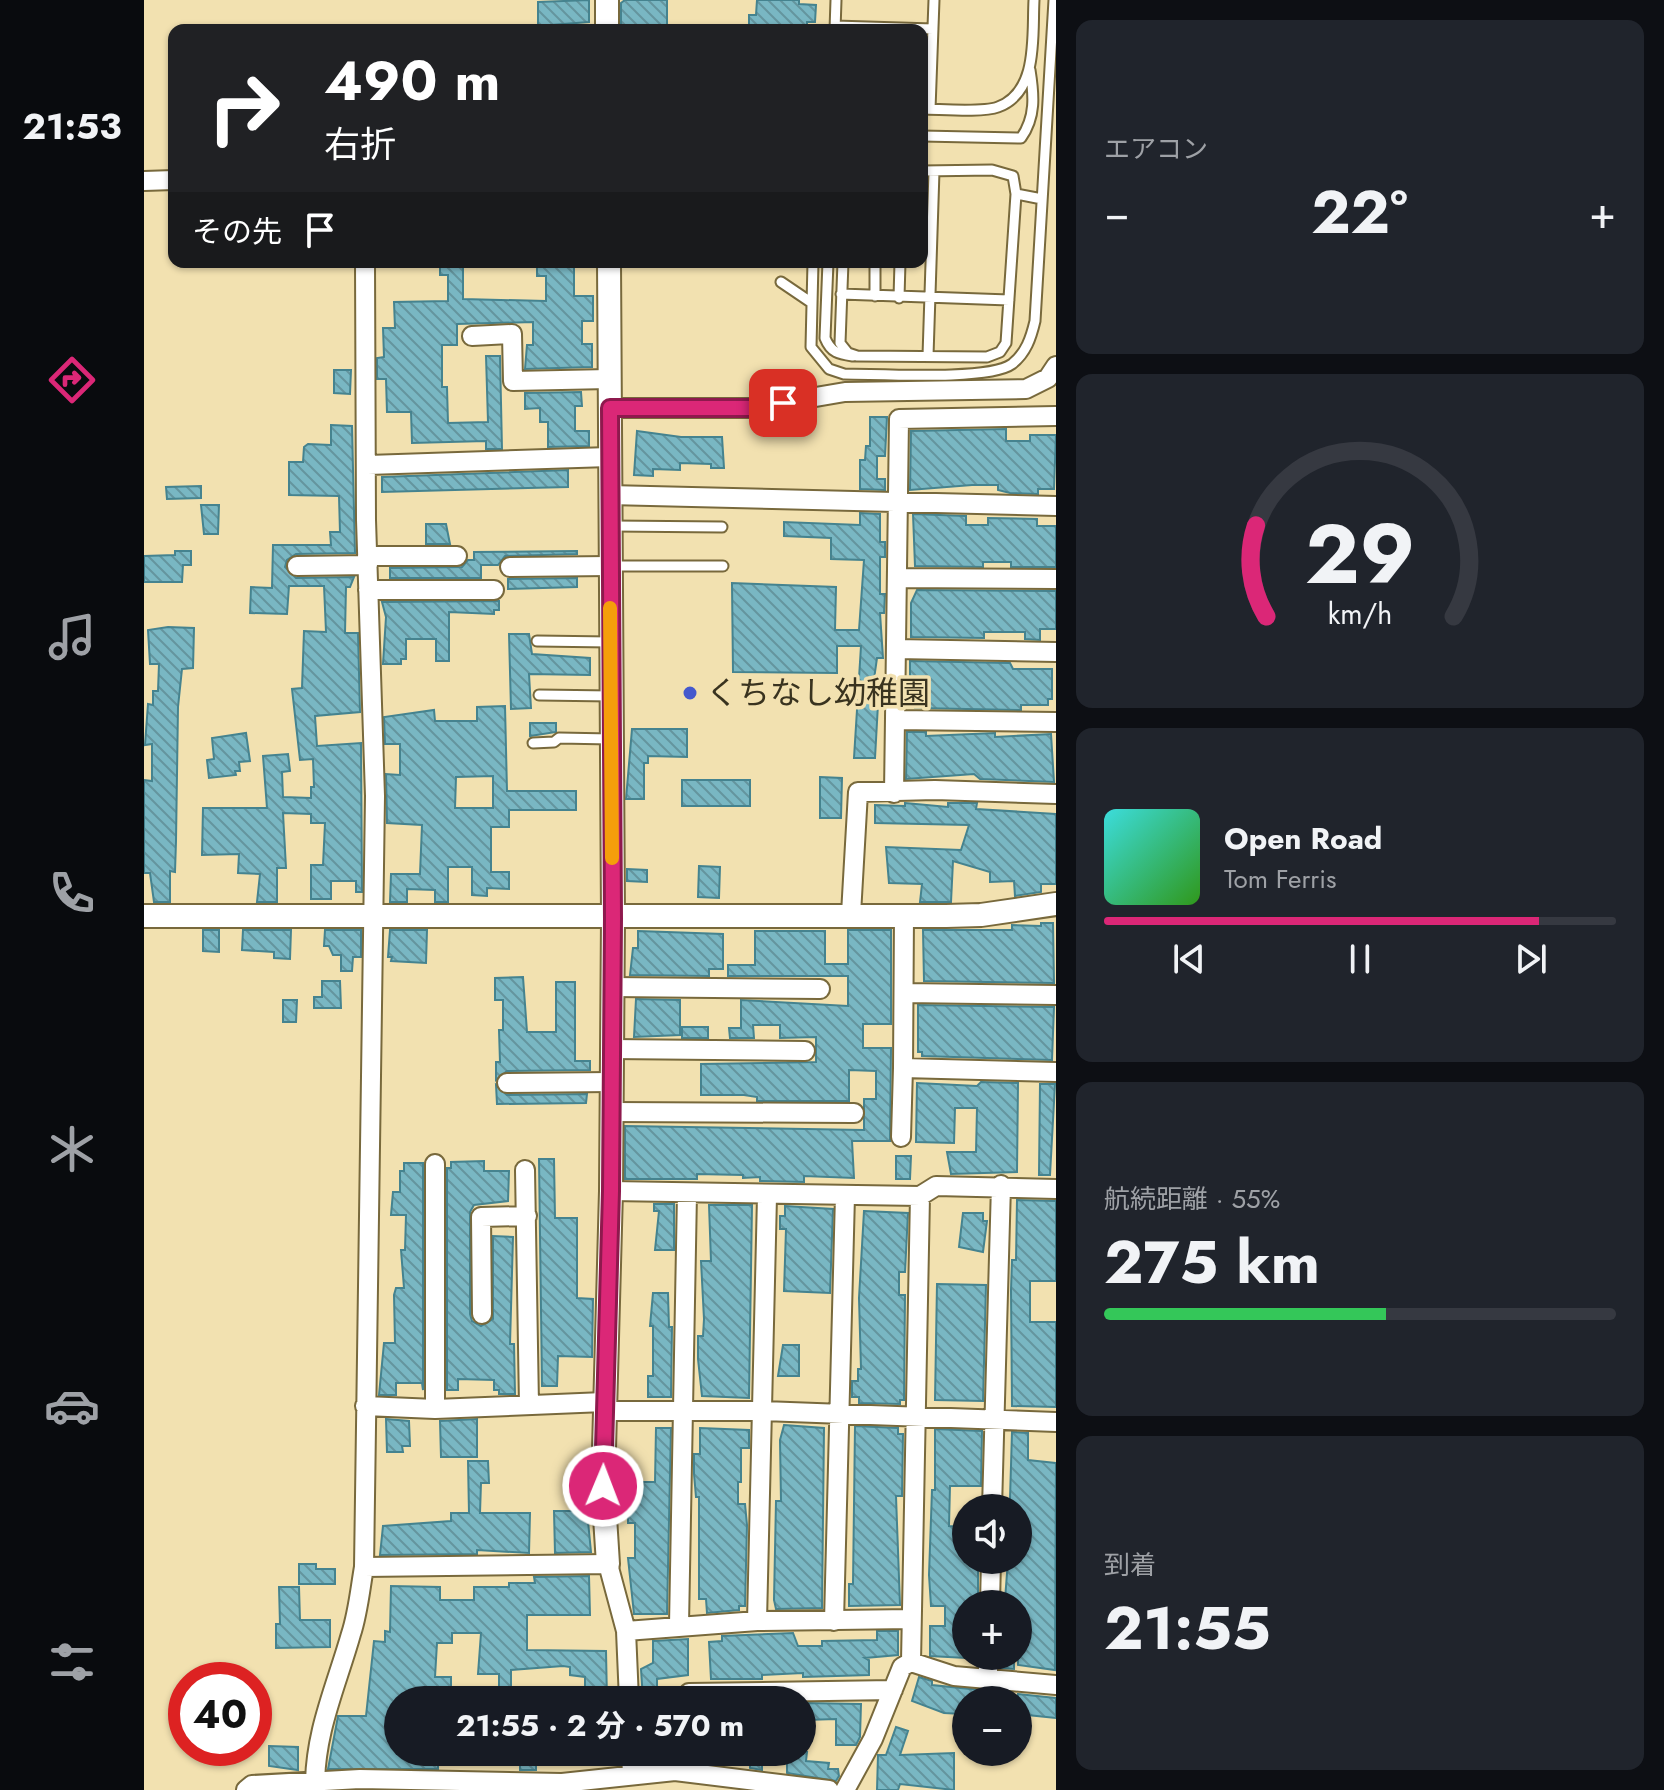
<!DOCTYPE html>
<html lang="ja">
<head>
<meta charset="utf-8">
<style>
  :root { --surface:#171b24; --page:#20242c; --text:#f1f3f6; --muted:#9ea1a6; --line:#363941; --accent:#db2777 }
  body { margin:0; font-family:Jost,"Noto Sans JP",sans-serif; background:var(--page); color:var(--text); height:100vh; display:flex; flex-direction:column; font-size:30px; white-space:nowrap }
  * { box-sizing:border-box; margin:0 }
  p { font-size:26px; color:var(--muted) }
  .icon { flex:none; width:44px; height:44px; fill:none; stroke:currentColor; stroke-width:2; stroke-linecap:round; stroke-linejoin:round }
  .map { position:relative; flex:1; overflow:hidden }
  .details { display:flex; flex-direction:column; gap:20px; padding:20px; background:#0d0f14; width:608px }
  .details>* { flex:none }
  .hud { position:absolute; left:24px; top:24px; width:760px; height:244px; border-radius:16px; box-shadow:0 2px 6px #0004; background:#202124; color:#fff; overflow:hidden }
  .buttons { position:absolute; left:808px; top:1494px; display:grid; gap:16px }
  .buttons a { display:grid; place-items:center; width:80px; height:80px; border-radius:50%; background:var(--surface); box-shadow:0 2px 6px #0004; font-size:40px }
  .speed { position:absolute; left:24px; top:1662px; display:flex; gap:16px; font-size:40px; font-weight:700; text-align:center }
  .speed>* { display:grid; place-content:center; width:104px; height:104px; border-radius:50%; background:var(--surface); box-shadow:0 2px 6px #0004; line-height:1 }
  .speed .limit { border:12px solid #d22; background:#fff; color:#111 }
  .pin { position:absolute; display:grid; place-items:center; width:68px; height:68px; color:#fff; margin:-34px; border-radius:16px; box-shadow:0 4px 12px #0006 }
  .me { position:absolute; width:88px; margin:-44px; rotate:1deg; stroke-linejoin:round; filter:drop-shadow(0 0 6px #0008) }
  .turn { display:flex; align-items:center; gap:28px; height:168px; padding:0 24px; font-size:36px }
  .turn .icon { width:104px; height:104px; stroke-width:2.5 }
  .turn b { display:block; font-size:56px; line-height:68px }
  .then { display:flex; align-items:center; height:76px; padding:0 24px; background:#0003; gap:16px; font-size:30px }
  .big { font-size:60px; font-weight:700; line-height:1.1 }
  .details .widget { flex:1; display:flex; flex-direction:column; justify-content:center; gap:12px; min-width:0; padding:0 28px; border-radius:16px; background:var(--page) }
  .details .dial { align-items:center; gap:0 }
  .dial svg { height:208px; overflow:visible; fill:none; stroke:var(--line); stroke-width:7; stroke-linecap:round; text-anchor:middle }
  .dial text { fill:var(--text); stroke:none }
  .song { display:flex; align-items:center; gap:24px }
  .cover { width:96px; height:96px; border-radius:12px; background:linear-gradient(135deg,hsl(180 70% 55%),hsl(110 70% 35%)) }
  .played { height:8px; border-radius:4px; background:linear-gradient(90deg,var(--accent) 85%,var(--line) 85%) }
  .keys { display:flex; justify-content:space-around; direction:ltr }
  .heat { display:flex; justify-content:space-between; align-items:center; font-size:44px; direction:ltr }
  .charge { height:12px; border-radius:6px; background:linear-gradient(90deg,#34c759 55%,var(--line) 0) }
  .trip { position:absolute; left:240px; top:1686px; width:432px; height:80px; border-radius:40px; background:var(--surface); box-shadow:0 2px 6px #0004; font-weight:700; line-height:80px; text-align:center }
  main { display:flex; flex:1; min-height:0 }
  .tab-bar { display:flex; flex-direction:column; width:144px; justify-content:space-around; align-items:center; background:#090b0e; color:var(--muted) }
  .tab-bar .icon { width:56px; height:56px }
  .tab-bar .on { color:var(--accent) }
  .tab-bar b { font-size:36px; color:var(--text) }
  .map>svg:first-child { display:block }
  .building { fill:url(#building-back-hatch); stroke:#45838f; stroke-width:2; fill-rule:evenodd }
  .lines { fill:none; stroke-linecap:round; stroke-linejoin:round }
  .service-casing { stroke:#78693c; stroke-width:13 }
  .minor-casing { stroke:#78693c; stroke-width:22 }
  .tertiary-casing { stroke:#78693c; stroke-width:26 }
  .service { stroke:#fff; stroke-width:9 }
  .minor { stroke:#fff; stroke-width:18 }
  .tertiary { stroke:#fff; stroke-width:22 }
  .route-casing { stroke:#8e194d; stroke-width:20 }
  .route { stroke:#db2777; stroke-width:14 }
  .slow { stroke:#f59e0b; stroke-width:14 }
  .poi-dot { fill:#4559cd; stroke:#f2e1b0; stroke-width:3 }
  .labels { text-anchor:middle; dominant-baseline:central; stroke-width:7; stroke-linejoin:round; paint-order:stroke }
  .poi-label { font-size:32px; fill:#39331f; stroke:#f2e1b0; text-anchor:start }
</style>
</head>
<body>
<main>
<nav class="tab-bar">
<b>21:53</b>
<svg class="icon on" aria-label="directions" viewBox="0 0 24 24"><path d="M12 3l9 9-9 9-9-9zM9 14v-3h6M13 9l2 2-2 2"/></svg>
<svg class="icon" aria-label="music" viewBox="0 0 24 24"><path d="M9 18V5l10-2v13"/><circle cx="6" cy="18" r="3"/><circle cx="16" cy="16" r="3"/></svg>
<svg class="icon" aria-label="phone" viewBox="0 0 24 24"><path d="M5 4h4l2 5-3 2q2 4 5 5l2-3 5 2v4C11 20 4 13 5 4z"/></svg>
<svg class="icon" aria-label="climate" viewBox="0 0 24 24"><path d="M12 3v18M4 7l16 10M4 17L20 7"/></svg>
<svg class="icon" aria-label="car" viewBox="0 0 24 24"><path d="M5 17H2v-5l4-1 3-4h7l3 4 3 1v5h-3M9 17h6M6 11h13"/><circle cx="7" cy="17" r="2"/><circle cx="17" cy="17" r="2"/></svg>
<svg class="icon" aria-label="filters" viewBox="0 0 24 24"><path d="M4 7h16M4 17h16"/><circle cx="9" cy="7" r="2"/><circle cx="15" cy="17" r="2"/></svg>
</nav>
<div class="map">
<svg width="912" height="1790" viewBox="0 0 912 1790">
  <defs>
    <pattern id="building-back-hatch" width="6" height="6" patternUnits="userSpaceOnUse" patternTransform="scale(2)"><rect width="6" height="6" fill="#79b7c3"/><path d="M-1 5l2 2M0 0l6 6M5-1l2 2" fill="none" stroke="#64959e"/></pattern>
  </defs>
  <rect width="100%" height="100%" fill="#f2e1b0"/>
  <path class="building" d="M445,0v22l-51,4v-24z
    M481,0h42v30h-46v-27z
    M613,0h42v4l17,1 -1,17h-8v8h-58v-15h7z
    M296,262h23v37l83,2v-25h-9v-14h32v5h5v29h19v25h-11v23h10v23l-67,2 2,-24h6v-23l-76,2v21h-15v42h5l1,36 40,-1 -2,-66h14l2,93h-16v-8l-74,2 -1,-31h-24l-1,-33h-9v-21l7,-1 -1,-29h12l-1,-26 54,-1v-26h-8z
    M190,370h17l-1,24 -16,-1z
    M437,392l1,14h-7v25h14v15l-41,1v-25h-8v-14l-15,1v-16z
    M726,417h17l-2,39h-8v23h8v11l-25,-1v-29h5l1,-14h4z
    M187,425l21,1 3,127 -59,1 -9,6 -2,7 11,11 58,-1 -4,10h-4l-1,46h13l2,79 -45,4 2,30 44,-3 1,149h-6v-11h-25v18h-20v-34h12l2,-42h-14v-9l-28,-1 3,55h-9v34h-20l3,-28 -22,-1 1,-19 -37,1 1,-47h64l-4,-52 25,-2 2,17 -8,1 1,25 28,1v-11h3l-1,-28 -13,1 -8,-71 10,-1 2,-57 22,1 -2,-46h-35l-2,28 -37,-1 1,-26 21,1 1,-43h58l-1,-13h10l-1,-36 -50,-1v-33h14l1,-15 4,-3 23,1z
    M862,429v12h24v-6h26l-2,54h-16v5l-28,-1 -12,-3v-5h-26l-62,5 1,-59z
    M493,431l44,6h41l2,31h-13v-4l-31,-1v7l-27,-1v7l-19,-1z
    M424,470v17l-186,5v-15z
    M57,486v12l-34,1 -1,-12z
    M57,505h18l-1,29h-14z
    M716,513l20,1v28h5v15h-5v37h5l-1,19h-4l3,45h-6l-3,21v25h4l-3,54h-21l7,-112h-24v27l-104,-1 -1,-89 104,4 -1,43h24l5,-70 -33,-1v-21l-47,-2v-14l76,3z
    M769,514l53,2v9h22v-7l49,1v7h19v41h-45v-5h-28v5l-68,-1z
    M282,524h20l4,20h-24z
    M31,551h16v14h-8l-1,17h-38v-26l31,-1z
    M433,551v3l-72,2 -7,9h-17v13h-91v-10l72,-1 6,-7h6v-8z
    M433,578v9l-69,2v-10z
    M773,590l139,1v38h-16v11l-15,-1v-7h-41v6l-73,-1v-34z
    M355,601v9h-5v4l-45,-2v49h-13v-22h-30v20h-5v5h-18l3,-47 -4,-15z
    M24,627l26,1 -1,40 -11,1 -4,38 -2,134 -1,31 -5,-1v31h-16l-4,-29h-6v-93l8,1v-37l-7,1 3,-41 5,1v-14h5l1,-27h-9l-2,-34z
    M365,634h20l3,20 58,4v17l-61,-1 2,34 -20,1z
    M766,661l100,2 3,6h39v30h-4v6h-27v5l-106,-2v-10h-5z
    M361,706l2,85h69v19h-67v17h-18v45h18v17l-22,-1v8l-15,-1v-28h-24v35h-13v-12l-28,-1v13h-17l1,-28h29l2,-49 -35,-2 -1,-49 14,1v-31h-15l-1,-27 50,-7 1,11h42v-14zM349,776v32h-38l1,-31z
    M386,723h26v9l-26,4z
    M488,729h55v28l-39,-1v7h-4v36h-18z
    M763,732h19v4l69,-3v4l56,-3 3,48 -74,-3 -6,-5 -68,5z
    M102,733l4,28 -11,1 1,9h-5l1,4 -27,3 -2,-18 7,-1 -2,-21z
    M676,777l22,1 -1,40h-21z
    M538,780h68v26h-68z
    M761,803l43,4v-4h29l-1,6 80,5v70h-15v8l-26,4 -1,-15 -24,1v-10l-37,-11 -2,41h-31l2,-18 -33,-1 -3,-36 75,3 8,-25 -94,-2v-18l30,1z
    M555,866l21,1 -1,31 -21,-1z
    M483,869l20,1v12l-20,-1z
    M897,923h12l1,60 -130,-2 -1,-51h89v-5l29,1z
    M59,930h16v22l-16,-1z
    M99,930h48l-1,29 -16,-1v-6l-32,-2z
    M181,930h36v27h-8l-1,14h-11v-16h-8l-4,-9h-5z
    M246,930h37l-1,33 -35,-2 1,-4h-4z
    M704,930h43v94h-28v24h28l-1,93h-38l2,37 -50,-2v6l-44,-1v-4l-17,1v-3l-46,-1v5h-72v-53l239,4v-31h12v-28l-27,-1v31h-92v-4l-13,-2h-43v-31l115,-2v-25l-36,1v-13h-27l1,13h-24l-1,-10h12v-28l107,6v-30h-120v-11h27v-34h70v33h23z
    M494,931l85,3v35h-14v7l-79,-1 3,-27h5z
    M379,977l4,55h29v-50h19v79h15v9l-83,1 -11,9v-18h4l-1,-32h4v-30h-8v-22z
    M178,981h18l1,27h-27v-11h8z
    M492,999l44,1v35l-46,2z
    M139,1000h14l-1,22h-13z
    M774,1005l136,2 -2,53 -130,-4v-4h-4z
    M538,1027h26v11h-26z
    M837,1082l37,1 -1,89 -66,2 -4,-22h29l1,-44h-22l-1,35 -38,-1 1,-59 60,3z
    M896,1084h15l-5,91h-11z
    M352,1085l11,10 80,-1 -1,9 -89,1z
    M752,1156h15l-1,23h-14z
    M395,1159h15l1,59h22v80l16,1 -1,58 -34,-1 -1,30h-15z
    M340,1161v10h25l-1,30 -34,4 -4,7v102l2,7 9,5 12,-7v-83l20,1 -3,107h4l1,50h-16v-4h-5v-10l-36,-1v11h-11v-222h4v-6z
    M260,1163h19v227l-1,-7h-26v12h-17l5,-52h11l-1,-48 2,-7h8l-3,-38h4l1,-35h-15l2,-23h7v-21h4z
    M873,1200l39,1v80h-26v41h26v85l-44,-1 -1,-116 1,-30h4z
    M510,1204h20v46h-19l4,-39h-5z
    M565,1205h43l-3,193 -47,-2 -4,-37v-23h5l1,-17 -3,-58h10z
    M641,1206l48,3 -3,84 -46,-2 2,-62h-6v-13h5z
    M720,1211l44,2 -3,59h-6v23h6l-1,105h-4v4l-41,-1v-6h-7v-16h6v-12h3l-2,-71z
    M819,1213h20v8h4l-4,31 -24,-5z
    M793,1284l49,1 -3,116 -48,-1z
    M509,1293h15l1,34h3l-1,70h-23v-21h5v-50h-3z
    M639,1345h16v31h-21z
    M242,1419l23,2 1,25h-8l1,6h-16z
    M333,1419v38h-36l-1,-36z
    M640,1425l40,3 -2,180 -46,1 -2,-9 2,-99h5l-1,-61z
    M711,1426l43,2v6h5l-1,62h-6l4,109 -51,1v-22h4z
    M512,1428h15l-4,186h-33l-6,-56h7v-35h-7v-41h27z
    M556,1428l49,2v18h-8v34h-3v22h7l2,21 -2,81h-6v4l-32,3 -1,-14h-7v-102h-3l-2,-23v-20h6z
    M791,1429l47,2 -1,55h-31l-1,40 17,1v33h12v44h-12v54l-36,-2v-30h15v-20h-14l-2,-31 3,-85h3z
    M868,1432l16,1v27l28,3 -1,207 -37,-5v-61h-12l-1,-4 3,-40h10v-52h-7l-1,-9z
    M324,1461h20l1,22h-8l-1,30h50l-1,40 -52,-3v4l-97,1 3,-29 68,-5v-8h18z
    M410,1511h33l4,41 -36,1z
    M155,1564h17v5h19v15h-36z
    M445,1576l1,39h-63v35l79,1 1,49h-22v-23l-15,-2v-8l-7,-1 -52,4v30h-12v-26h-21l3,-41h-29v10h-15l-2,34h16v23h-53v52h40v17h-110l10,-53h28l8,-75 11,1v-11l5,1 1,-46 49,1v13h34v-13h35v-4h26l-1,-6z
    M135,1587h20l1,33h30v27l-54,1v-24h4z
    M733,1631h21v24l-33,3 4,2v15l-66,2v-4l-41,2v4h-51l-2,-37 13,-1v-5l71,-3 5,13h24v-5l55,-1z
    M544,1639v36l-31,4v21h-14l-2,-31 12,-6v-22z
    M856,1656h14v13l-14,-1z
    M775,1677l13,4v4l78,8v7h-47l-1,14 -18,-1 -32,-12z
    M874,1694l38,4v20l-38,-4z
    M662,1703l55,1 -1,33 -4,8h-20v-26l-30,1z
    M752,1727l12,4 -8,24 54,-2v37l-54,-6 -2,6h-21l1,-35h8z
    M125,1746l29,1v23l-29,-4z
    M82,1748h13v11h-12z
    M499,1752h15v9l-15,1z
    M550,1752h28v12l-28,-3z
    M606,1752h12v18l-12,-2z
    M643,1752h20l-1,9 23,2 -1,6h10l1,7 -3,5 -49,-8z
    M376,1755l16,1v14h-16z"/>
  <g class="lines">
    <defs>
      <path id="service" d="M691,26l98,3
        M691,30l1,-30
        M778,109c18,0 60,4 76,-2 41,-15 34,-72 36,-107
        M786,109l4,-109
        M778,136l99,2c15,-21 13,-43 9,-68
        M872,194l26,5
        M669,262l-2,85 18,22 15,5c34,0 145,7 168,-10 14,-11 19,-26 23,-43l19,-321
        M684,262l-3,76c6,15 14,16 28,18
        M699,262l-3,81 8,10 9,3 130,1 13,-5 6,-9 10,-149 -3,-18 -21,-6 -70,1
        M637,282l31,21
        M697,294l168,6
        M731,296v-34
        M755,298l1,-36
        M784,356l6,-185
        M469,526l109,1
        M469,566h110
        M393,641l73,1
        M395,695l72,1
        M389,743l21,-1 5,-4 52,1"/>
      <path id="minor" d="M0,181l30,-1
        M328,336l40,-2 1,47 96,-2
        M466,408h141l94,-16 181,-3 22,-11 8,-12
        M224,465l241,-8
        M465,495l447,11
        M223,556h90
        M153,566l71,-1
        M366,567l100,-1
        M753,578l159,1
        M224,590h126
        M753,649l159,3
        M752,720l160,2
        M750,793l5,-374 157,-3
        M707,914l7,-122 77,-2 121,4
        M760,915l-1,153 153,4
        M468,987l208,2
        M760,993l152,2
        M467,1049l194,2
        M363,1083l104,-1
        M468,1112l242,1
        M757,1137l2,-69
        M291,1164v245
        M381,1170l4,235
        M467,1191l309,5 16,-10 120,3
        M338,1314l-1,-97 46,-1
        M221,1406l70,3 169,-7
        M460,1411h159l293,11
        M848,1508l9,-323
        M220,1567l244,-3 18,67 3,69
        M846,1604l1,-44
        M613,1621l10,-425
        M690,1621l11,-426
        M535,1625l8,-432
        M482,1631l131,-10 154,-2
        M767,1662l9,-466
        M767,1662l43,14 102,9
        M844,1679v-23
        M545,1693l204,-3
        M487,1752l1,23
        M102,1790l6,-5 108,-6 202,4 113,-12 154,19
        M171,1790c-1,-57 21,-103 36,-156 7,-21 9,-44 13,-67l11,-771 -9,-276 -1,-258
        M701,1790l28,-51 29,-72 9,-5"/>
      <path id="tertiary" d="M463,0v30
        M0,916h802l35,-1 75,-11
        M464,1564l-5,-78 8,-295 2,-273 -4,-656"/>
    </defs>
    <use href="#service" class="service-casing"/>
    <use href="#minor" class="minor-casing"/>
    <use href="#tertiary" class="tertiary-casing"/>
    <use href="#service" class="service"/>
    <use href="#minor" class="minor"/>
    <use href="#tertiary" class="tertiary"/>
  </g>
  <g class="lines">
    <defs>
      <path id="route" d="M459,1486l8,-295 2,-273 -3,-510h141l32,-5"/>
    </defs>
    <use href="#route" class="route-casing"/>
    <use href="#route" class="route"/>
    <path class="slow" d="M466,608l2,250"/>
  </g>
  <circle class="poi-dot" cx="546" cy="693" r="8"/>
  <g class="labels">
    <g class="poi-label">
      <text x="562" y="693">くちなし幼稚園</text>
    </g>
  </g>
</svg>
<div class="buttons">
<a><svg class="icon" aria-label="sound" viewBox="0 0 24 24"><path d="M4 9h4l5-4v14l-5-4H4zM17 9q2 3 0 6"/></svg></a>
<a>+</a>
<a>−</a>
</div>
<div class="speed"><div class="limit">40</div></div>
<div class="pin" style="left:639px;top:403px;background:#d93025"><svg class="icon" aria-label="arrive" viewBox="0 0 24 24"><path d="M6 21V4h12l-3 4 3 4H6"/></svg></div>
<svg class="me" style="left:459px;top:1486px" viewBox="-20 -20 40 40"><circle r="17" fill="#db2777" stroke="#fff" stroke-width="3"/><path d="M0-11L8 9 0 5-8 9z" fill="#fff"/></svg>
<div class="trip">21:55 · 2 分 · 570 m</div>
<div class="hud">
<div class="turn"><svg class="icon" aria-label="right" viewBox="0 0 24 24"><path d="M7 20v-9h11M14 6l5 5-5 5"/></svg><div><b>490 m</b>右折</div></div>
<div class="then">その先<svg class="icon" aria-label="arrive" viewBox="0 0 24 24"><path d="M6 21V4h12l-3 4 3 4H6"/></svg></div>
</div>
</div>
<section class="details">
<div class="widget"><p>エアコン</p>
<div class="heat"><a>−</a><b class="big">22°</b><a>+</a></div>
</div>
<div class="widget dial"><svg viewBox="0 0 100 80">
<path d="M14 69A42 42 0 1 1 86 69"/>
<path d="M14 69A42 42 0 0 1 10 34" stroke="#db2777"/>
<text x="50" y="56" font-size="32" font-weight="700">29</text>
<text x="50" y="72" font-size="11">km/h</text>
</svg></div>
<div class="widget">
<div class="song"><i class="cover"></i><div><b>Open Road</b><p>Tom Ferris</p></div></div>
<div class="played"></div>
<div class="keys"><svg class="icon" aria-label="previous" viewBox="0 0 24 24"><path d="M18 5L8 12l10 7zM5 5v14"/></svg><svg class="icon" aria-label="pause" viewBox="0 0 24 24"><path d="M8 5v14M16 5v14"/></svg><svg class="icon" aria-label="next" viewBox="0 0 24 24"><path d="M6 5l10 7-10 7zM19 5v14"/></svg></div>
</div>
<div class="widget"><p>航続距離 · 55%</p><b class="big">275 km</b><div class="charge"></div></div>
<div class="widget"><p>到着</p><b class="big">21:55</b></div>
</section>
</main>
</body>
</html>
